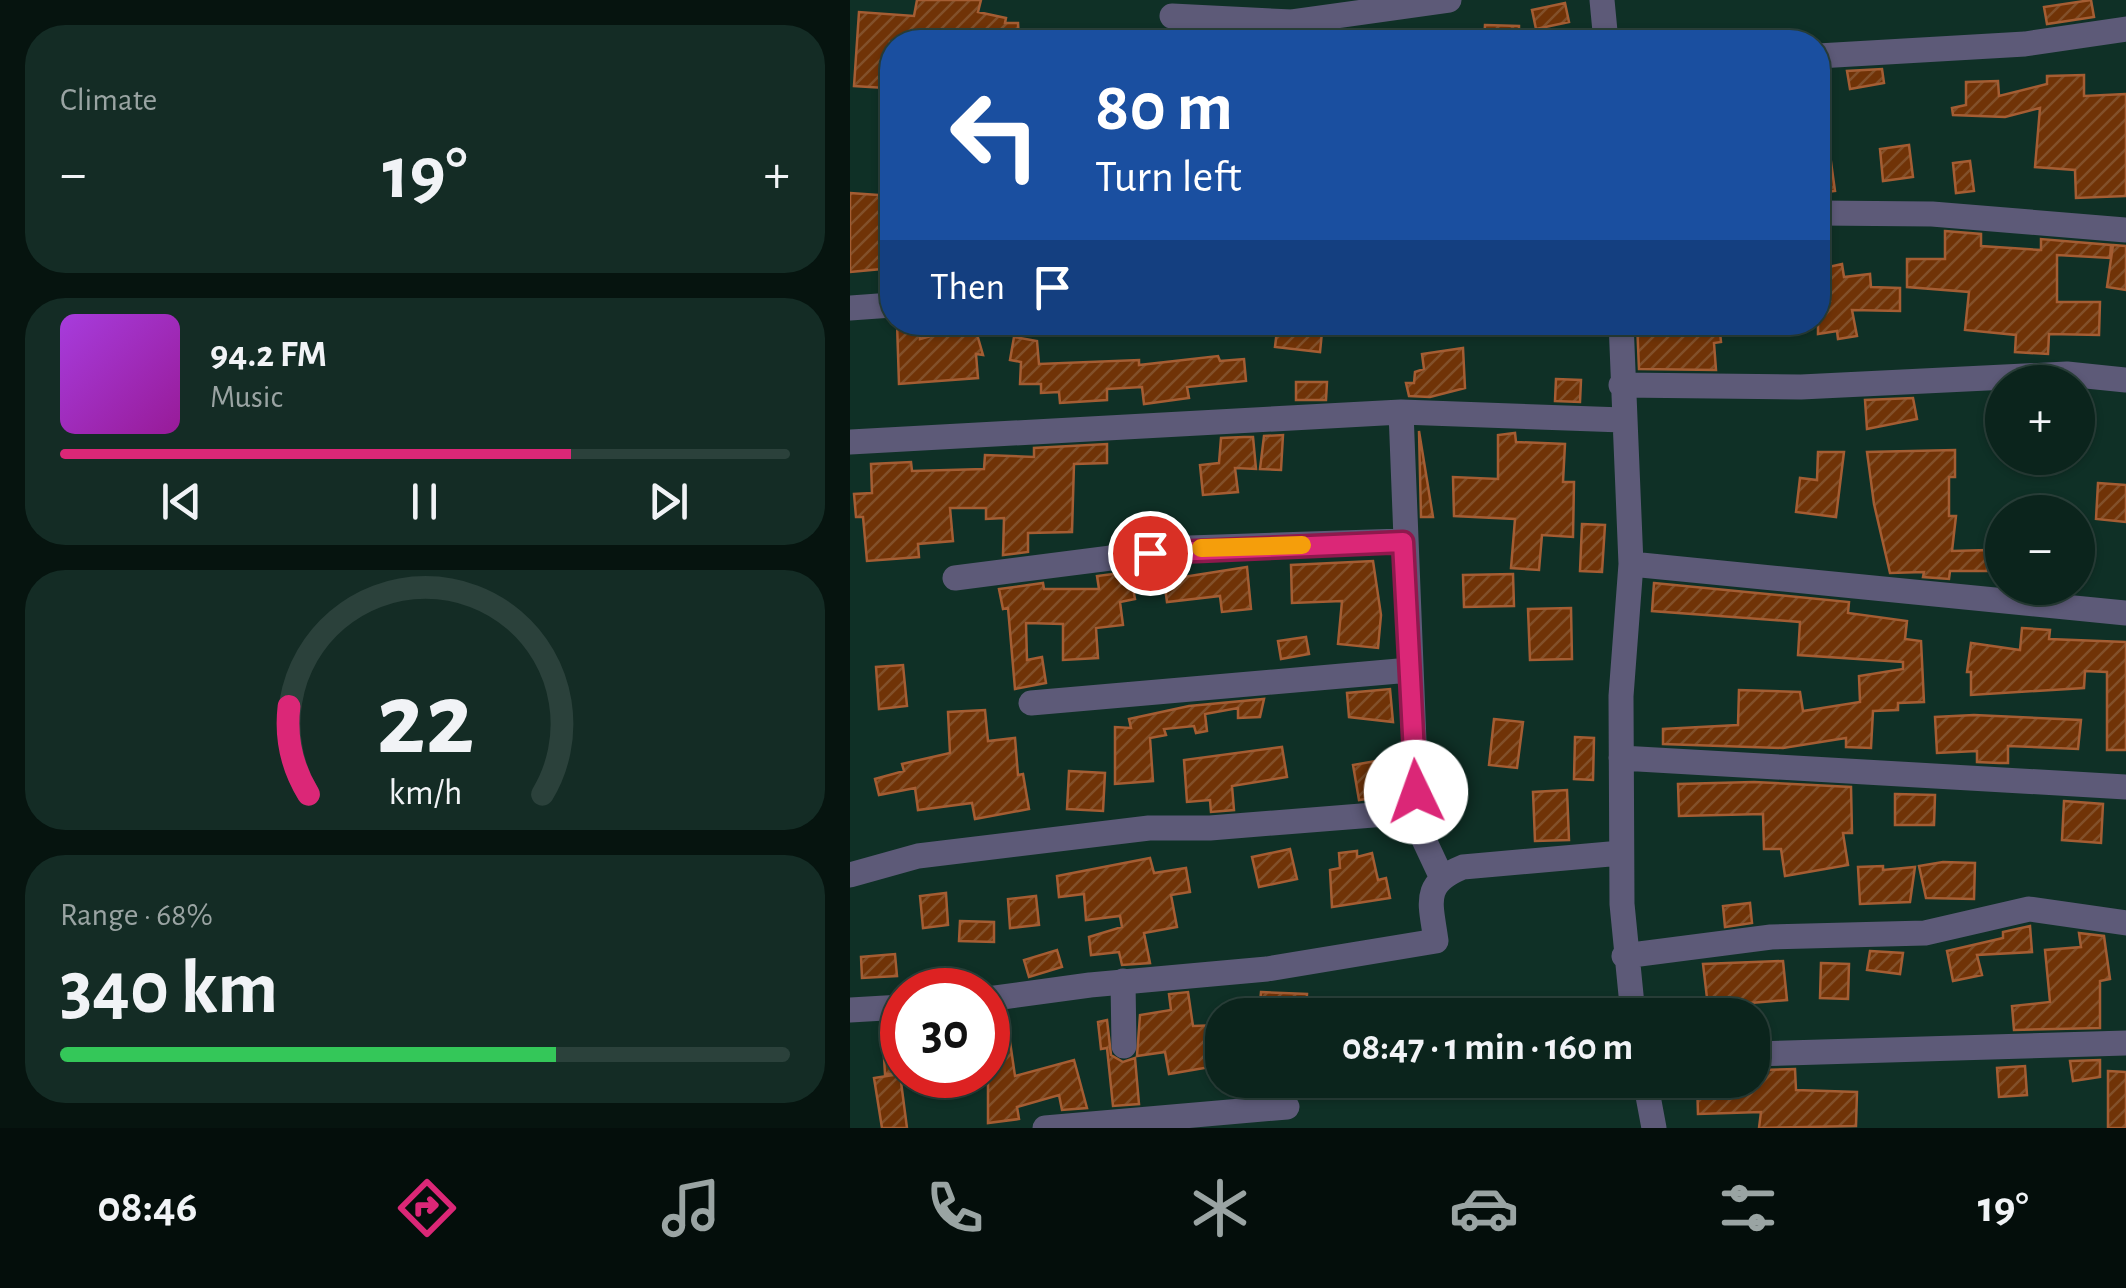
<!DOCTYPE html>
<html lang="en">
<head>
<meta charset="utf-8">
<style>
  :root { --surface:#0b241c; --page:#142c25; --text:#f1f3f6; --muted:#9aa4a3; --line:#2b413b; --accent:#db2777 }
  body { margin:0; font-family:"Alegreya Sans",sans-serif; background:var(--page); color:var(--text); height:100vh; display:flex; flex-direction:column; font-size:38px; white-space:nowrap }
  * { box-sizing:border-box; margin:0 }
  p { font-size:32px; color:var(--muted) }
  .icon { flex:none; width:55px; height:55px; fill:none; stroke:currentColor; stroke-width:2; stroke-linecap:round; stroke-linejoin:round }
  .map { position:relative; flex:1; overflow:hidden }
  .sheet { display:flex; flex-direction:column; gap:25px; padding:25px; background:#06140f; width:850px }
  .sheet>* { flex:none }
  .top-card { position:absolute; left:30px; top:30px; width:950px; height:305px; border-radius:40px; box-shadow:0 2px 8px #0004,0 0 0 2px var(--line); background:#1a4fa0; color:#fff; overflow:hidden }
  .fabs { position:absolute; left:1135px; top:365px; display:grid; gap:20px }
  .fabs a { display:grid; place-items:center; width:110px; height:110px; border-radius:50%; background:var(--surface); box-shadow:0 2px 8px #0004,0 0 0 2px var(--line); font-size:50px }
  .speed { position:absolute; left:30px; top:968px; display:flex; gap:20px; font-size:50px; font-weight:700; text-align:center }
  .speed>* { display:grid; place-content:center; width:130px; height:130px; border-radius:50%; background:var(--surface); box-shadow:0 2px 8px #0004,0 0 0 2px var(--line); line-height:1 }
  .speed .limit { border:15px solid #d22; background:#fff; color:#111 }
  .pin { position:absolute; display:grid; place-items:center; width:85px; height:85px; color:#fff; margin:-42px; border:5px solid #fff; border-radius:50%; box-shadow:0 2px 10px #0007 }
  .me { position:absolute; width:110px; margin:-55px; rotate:357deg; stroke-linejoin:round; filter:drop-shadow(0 0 8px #0008) }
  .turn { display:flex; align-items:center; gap:35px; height:210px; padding:0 50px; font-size:45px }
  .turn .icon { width:130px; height:130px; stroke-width:2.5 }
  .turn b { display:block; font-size:70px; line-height:85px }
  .then { display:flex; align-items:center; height:95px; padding:0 50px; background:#0003; gap:20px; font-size:38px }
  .big { font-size:75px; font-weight:700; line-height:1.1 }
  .sheet .card { flex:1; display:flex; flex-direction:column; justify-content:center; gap:15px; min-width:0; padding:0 35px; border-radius:40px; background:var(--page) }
  .sheet .dial { align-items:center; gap:0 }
  .dial svg { height:260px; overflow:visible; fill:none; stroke:var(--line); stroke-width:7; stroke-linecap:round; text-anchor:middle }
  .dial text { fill:var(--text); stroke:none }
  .song { display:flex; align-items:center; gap:30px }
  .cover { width:120px; height:120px; border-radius:15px; background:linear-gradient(135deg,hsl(280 70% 55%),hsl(300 70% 35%)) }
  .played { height:10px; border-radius:5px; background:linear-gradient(90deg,var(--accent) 70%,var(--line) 70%) }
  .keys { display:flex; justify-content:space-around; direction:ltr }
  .heat { display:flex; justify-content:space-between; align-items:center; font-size:55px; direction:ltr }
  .charge { height:15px; border-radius:8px; background:linear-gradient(90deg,#34c759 68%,var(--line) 0) }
  .trip { position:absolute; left:355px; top:998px; width:565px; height:100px; border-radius:40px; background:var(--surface); box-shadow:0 2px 8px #0004,0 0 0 2px var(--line); font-weight:700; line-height:100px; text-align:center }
  .dock { display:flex; height:160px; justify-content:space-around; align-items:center; background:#040e0b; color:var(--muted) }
  .dock .icon { width:70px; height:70px }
  .dock .on { color:var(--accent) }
  .dock b { font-size:45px; color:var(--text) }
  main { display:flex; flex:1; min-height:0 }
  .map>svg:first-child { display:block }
  .building { fill:url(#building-hatch); stroke:#a45d33; stroke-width:2.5 }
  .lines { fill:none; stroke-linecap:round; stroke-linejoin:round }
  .minor { stroke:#5d5a78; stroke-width:25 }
  .route-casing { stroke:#8e194d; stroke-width:25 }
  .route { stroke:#db2777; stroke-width:18 }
  .slow { stroke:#f59e0b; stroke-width:18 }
</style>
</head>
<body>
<main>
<section class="sheet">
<div class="card"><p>Climate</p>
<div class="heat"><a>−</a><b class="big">19°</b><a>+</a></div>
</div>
<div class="card">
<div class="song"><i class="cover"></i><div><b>94.2 FM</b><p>Music</p></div></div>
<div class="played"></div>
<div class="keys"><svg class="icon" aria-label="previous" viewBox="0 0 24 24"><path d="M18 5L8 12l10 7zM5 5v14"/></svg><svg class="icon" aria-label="pause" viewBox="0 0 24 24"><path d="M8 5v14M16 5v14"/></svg><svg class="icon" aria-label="next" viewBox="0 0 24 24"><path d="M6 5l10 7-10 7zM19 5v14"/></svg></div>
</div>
<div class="card dial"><svg viewBox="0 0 100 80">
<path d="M14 69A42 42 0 1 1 86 69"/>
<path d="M14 69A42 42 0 0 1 8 42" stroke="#db2777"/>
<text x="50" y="56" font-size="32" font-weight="700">22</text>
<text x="50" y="72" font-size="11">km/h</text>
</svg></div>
<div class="card"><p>Range · 68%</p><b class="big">340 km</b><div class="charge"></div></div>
</section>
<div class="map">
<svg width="1276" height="1128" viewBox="0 0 1276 1128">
  <defs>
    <pattern id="building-hatch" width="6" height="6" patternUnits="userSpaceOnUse" patternTransform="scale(2.5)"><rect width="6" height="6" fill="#703307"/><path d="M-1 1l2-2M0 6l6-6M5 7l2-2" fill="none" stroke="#82502a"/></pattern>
  </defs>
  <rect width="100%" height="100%" fill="#0f3026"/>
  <path class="building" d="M67,0h64l-3,12 28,6 -1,5h13l1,19 -65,-6 -1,6h-63l-5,46 -31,-2 5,-74 55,4z
    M1241,0l3,17 -47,7 -3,-17z
    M715,3l4,19 -33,7 -4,-19z
    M635,25l34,1v16h-35z
    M1032,69l2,14 -34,6 -3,-18z
    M1234,75v21l42,-2v102l-50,2 -1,-28 -40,-3 5,-59 -35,9 -52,-2 -1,-7 14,-3v-23l32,-1 1,15 48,-12v-8z
    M968,140h10l7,51 -17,2z
    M1059,145l4,32 -30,4 -3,-32z
    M1120,161l4,30 -18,2 -3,-30z
    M0,193l42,3v72l-42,4z
    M1095,231l36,3v12l60,4v-11l70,6 -1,13 -53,-3v47h43l-1,33 -50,-1 -1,20 -33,-2 1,-17 -51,-5 4,-38 -62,-5v-28h38z
    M1263,245l13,1v44l-19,-3z
    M992,264l2,13 26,-3 1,13 29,1v23l-48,-1 5,26 -19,3 -1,-8 -19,3v-31l12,-2 -6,-33z
    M70,322v17l54,-15 9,31 -7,-1 2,24 -79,6 -2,-61z
    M428,322h45l-3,30 -45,-5z
    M787,322h82l2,20 -7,1 2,27 -77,-1z
    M164,337l23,4 2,23 100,-4v5l79,-9 2,5 24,-2 2,22 -59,6 2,11 -45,6 -2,-17 -35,2v11l-47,3 -1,-11 -18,1v-9h-21l1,-22 -11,-2z
    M613,348l2,40 -35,9 -21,-1 -3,-13h8l1,-11 9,-3 -2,-15z
    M706,379l25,1 -1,22 -25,-1z
    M446,382h31l-1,18h-30z
    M1063,398l4,21 -50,10 -2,-29z
    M569,431l14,86h-12z
    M665,433l1,9 49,2 -2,38h11l-1,55 -31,-2 -3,35 -28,-2 4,-49 -61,-3 -1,-39 45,2v-44z
    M433,435l-2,35 -21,-1 4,-33z
    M394,437h9l3,32 -21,-1 3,24 -35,3 -3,-30 19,-2 2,-25z
    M257,444v19l-33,1 -2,68 -44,1v19l-25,3 1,-37 -18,1v-11h-36l3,33 -35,3 1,13 -52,4 -4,-44h-7l-2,-23 18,-1 -1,-29 40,-2 1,9 72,-2 1,-14 49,2v-9z
    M1105,450v27h-6v39h7l-4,35 35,-1v21h-37l-1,8 -26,-2 1,-5 -34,1 -16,-69 -7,-52z
    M968,452h26l-8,65 -40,-5 4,-34 17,2z
    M1248,483l28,2v37l-30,-3z
    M732,524l23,1 -3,47 -22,-1z
    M523,561l8,54 -3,33 -40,-4 4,-43 -50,2 -1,-38z
    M397,567l4,42 -29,3 -2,-16 -53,6 -3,-22z
    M280,572l5,27 -15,3 3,23 -27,3 2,30 -35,2v-36l-37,-1 1,37 15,-3 4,26 -31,6 -7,-81 -5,1 -4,-20 44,-6 1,6h55l-2,-13z
    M663,574l1,32 -50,1 -1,-32z
    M804,583l195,19 -1,11 59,8 -2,18 16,2 3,61 -26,1v7l-25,1 -2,37 -25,-1v-9l-63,10 -120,-4v-15l75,-4 1,-35 61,2 3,19 57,-9 -1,-26 44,-7v-7l-105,-7 2,-33 -148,-11z
    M721,608l1,51 -42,1 -2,-51z
    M1172,628l28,2 -1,9 77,3v108h-19v-78l-22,-1 -1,17 -113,7v-23h-4l4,-29 49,7z
    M456,637l3,17 -28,5 -3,-18z
    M53,665l4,41 -28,3 -3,-42z
    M540,689l3,33 -44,-5 -2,-24z
    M414,699l-4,18 -22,1v-10l-33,6 2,17 -11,2 -2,-7 -30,3 2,6 -16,3 3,43 -38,3v-57l16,1 -2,-9 60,-13z
    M135,710l3,31 27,-3 3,37 5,-1 6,35 -54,10 -3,-16 -54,7 -3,-22 -36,7 -4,-16 29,-8 -2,-7 48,-11 -2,-41z
    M1124,715l107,5 -3,29 -70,-3v17h-9l-22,-1v-11l-40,2 -2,-36z
    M644,719l29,3 -6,46 -28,-3z
    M725,737l19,1 -1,42 -19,-1z
    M432,747l5,30 -55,9 2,24 -23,2 -1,-12 -23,2 -3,-42z
    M532,760l7,36 -30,4 -6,-35z
    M219,771l36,2 -2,38 -36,-2z
    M904,782l97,5 1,46h-9l5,32 -63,11 -4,-27h-17l-1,-35 -84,2 -1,-32z
    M717,790l2,50 -34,1 -2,-49z
    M1045,794l40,1 -1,30h-39z
    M1214,801l39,3 -2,39 -39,-3z
    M440,849l7,30 -38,8 -7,-30z
    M507,851v6l15,-4 6,27 8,-2 4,20 -58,9 -2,-37 10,-2 -1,-15z
    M300,858l4,15 32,-5 4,24 -19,3 6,32 -33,6 6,30 -28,2 -3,-13 -28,3 -2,-18 33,-10 -2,-11 -34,4 -2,-26 -25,3 -2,-21z
    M1093,862l32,1 -1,36 -48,-1 -7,-32z
    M1033,866v4l32,-3 -5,35 -50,2 -2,-37z
    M96,893l2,32 -25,3 -3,-32z
    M186,896l3,29 -29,3 -2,-29z
    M900,903l2,20 -27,4 -2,-21z
    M110,921l34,1v20l-35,-1z
    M1180,926l2,26 -55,3 5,20 -29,6 -6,-30 56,-13v-6z
    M1229,933l25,3 6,43 -10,2v47l-86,2 -2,-24 38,-4 -5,-52 36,-3z
    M207,950l5,17 -33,10 -5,-17z
    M1020,951l33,2 -3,21 -33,-4z
    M45,954l2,22 -35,2 -1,-21z
    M933,961l4,39 -60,5 1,10h-19l-6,-51z
    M971,963l28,1 -1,35 -28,-1z
    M338,992l5,34 27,-1 2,40 -53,9 -4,-22 -28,4 3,-41 31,-5 -2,-16z
    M411,992l46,2 -1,21h-47z
    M257,1020l4,35 12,7 12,-4 4,46 -26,2 -6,-58 -6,1 -3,-27z
    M50,1023l2,50 -17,1 -3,-50z
    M159,1035l6,41 59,-16 13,48 -25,2 -3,-15 -42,12 2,12 -31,4v-85z
    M1250,1060v17l-27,4 -3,-20z
    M1175,1066l2,29 -28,2 -2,-29z
    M945,1069l1,21 61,2 -1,34 -97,2 2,-16 -63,2 -1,-34h62v-10z
    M1258,1071l18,1v56h-18z
    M50,1074l7,54h-25l-8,-50z"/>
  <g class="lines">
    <path class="minor" d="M752,0l4,42
      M322,16l120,6 157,-22
      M968,56l207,-12 101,-15
      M968,213l114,1 194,16
      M0,308l42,-3
      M771,322l10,242 -10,132 1,208 11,111
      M771,385l180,2 266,-13 59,6
      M551,412l15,380 -5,20 30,64
      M0,442l551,-30 222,8
      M781,564l495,49
      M105,578l234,-30 214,-7
      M181,703l379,-33
      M771,758l505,29
      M0,875l68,-19 231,-28h61l201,-16
      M774,956l147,-19 154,-4 104,-24 97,14
      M273,981l1,65
      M138,999l102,-14 177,-16 169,-28c-5,-38 -15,-57 27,-74l158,-14
      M0,1010l52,-3
      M902,1054l374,-11
      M795,1080l9,48
      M195,1128l242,-21"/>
  </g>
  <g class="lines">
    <defs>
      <path id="route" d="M300,553l253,-11 13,250"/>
    </defs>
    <use href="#route" class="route-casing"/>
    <use href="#route" class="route"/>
    <path class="slow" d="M351,548l101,-3"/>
  </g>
</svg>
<div class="fabs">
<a>+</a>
<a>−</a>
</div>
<div class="speed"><div class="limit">30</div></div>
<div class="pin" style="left:300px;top:553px;background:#d93025"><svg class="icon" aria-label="arrive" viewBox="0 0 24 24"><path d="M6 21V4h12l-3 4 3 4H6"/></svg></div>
<svg class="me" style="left:566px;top:792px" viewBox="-20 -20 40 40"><circle r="19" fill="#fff"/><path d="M0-13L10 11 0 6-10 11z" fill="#db2777"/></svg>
<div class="trip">08:47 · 1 min · 160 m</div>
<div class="top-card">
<div class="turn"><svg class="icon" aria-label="left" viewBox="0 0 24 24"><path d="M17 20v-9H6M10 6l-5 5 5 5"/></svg><div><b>80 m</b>Turn left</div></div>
<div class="then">Then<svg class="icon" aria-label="arrive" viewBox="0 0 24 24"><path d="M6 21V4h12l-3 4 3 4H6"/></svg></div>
</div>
</div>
</main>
<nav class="dock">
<b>08:46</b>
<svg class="icon on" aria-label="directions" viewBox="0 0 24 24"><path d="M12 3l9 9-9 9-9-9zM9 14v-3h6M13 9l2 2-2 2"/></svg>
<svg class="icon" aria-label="music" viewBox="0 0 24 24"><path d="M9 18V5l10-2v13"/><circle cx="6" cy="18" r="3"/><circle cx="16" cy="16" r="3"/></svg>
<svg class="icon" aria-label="phone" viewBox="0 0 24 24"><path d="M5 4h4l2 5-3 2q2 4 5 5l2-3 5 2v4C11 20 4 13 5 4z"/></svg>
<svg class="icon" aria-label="climate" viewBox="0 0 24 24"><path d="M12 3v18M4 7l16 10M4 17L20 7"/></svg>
<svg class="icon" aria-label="car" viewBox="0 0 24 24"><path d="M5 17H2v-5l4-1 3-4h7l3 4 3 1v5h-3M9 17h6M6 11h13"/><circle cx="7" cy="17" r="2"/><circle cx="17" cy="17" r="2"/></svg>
<svg class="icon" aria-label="filters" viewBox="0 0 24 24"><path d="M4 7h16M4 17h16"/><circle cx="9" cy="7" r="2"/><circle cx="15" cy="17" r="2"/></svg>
<b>19°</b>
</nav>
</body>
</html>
